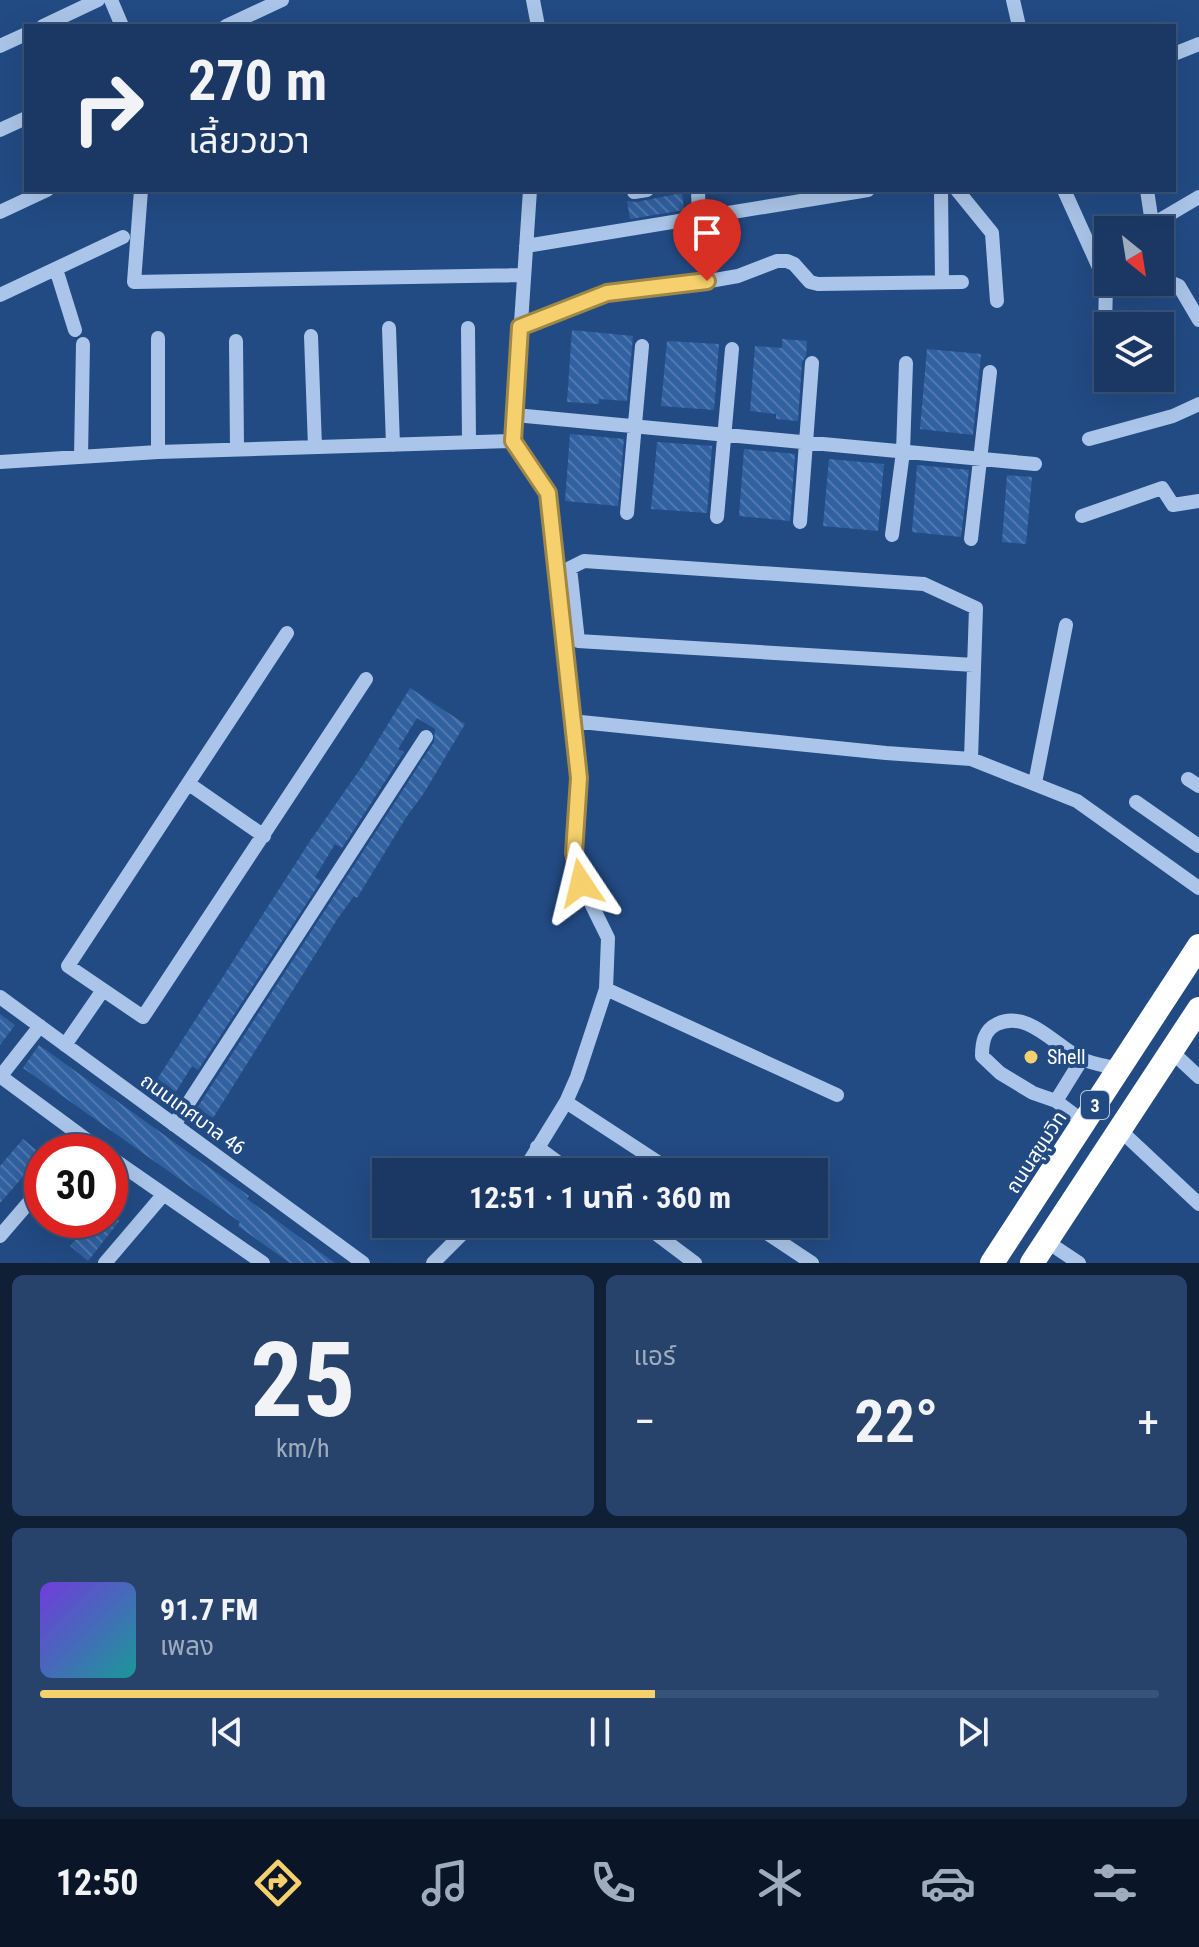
<!DOCTYPE html>
<html lang="th">
<head>
<meta charset="utf-8">
<style>
  :root { --surface:#1a3863; --page:#27436c; --text:#f1f3f6; --muted:#9facbe; --line:#385278; --accent:#f5d06c }
  body { margin:0; font-family:"Roboto Condensed","Noto Sans Thai",sans-serif; background:var(--page); color:var(--text); height:100vh; display:flex; flex-direction:column; font-size:30px; white-space:nowrap }
  * { box-sizing:border-box; margin:0 }
  p { font-size:26px; color:var(--muted) }
  .icon { flex:none; width:44px; height:44px; fill:none; stroke:currentColor; stroke-width:2; stroke-linecap:round; stroke-linejoin:round }
  .map { position:relative; height:1263px; overflow:hidden }
  .panel { display:flex; flex-direction:column; gap:12px; padding:12px; background:#0e1f36; flex:1 }
  .panel>* { flex:none }
  .hud { position:absolute; left:24px; top:24px; width:1152px; height:168px; border-radius:0px; box-shadow:0 8px 32px #0002,0 0 0 2px var(--line); background:#1a3863; color:var(--text); overflow:hidden }
  .needle { width:52px; rotate:150deg }
  .controls { position:absolute; left:1094px; top:216px; display:grid; gap:16px }
  .controls a { display:grid; place-items:center; width:80px; height:80px; border-radius:0px; background:var(--surface); box-shadow:0 8px 32px #0002,0 0 0 2px var(--line); font-size:40px }
  .speed { position:absolute; left:24px; top:1134px; display:flex; gap:16px; font-size:40px; font-weight:700; text-align:center }
  .speed>* { display:grid; place-content:center; width:104px; height:104px; border-radius:50%; background:var(--surface); box-shadow:0 8px 32px #0002,0 0 0 2px var(--line); line-height:1 }
  .speed .limit { border:12px solid #d22; background:#fff; color:#111 }
  .pin { position:absolute; display:grid; place-items:center; width:68px; height:68px; color:#fff; margin:-82px -34px; border-radius:50% 50% 50% 0; rotate:-45deg; box-shadow:0 0 8px #0007 }
  .pin .icon { rotate:45deg }
  .me { position:absolute; width:88px; margin:-44px; rotate:350deg; stroke-linejoin:round; filter:drop-shadow(0 0 6px #0008) }
  .turn { display:flex; align-items:center; gap:28px; height:168px; padding:0 32px; font-size:36px }
  .turn .icon { width:104px; height:104px; stroke-width:2.5 }
  .turn b { display:block; font-size:56px; line-height:68px }
  .big { font-size:60px; font-weight:700; line-height:1.1 }
  .panel .widget { flex:1; display:flex; flex-direction:column; justify-content:center; gap:12px; min-width:0; padding:0 28px; border-radius:12px; background:var(--page) }
  .panel .dial { align-items:center; gap:0 }
  .dial b { font-size:104px; line-height:1 }
  .song { display:flex; align-items:center; gap:24px }
  .cover { width:96px; height:96px; border-radius:12px; background:linear-gradient(135deg,hsl(260 70% 55%),hsl(180 70% 35%)) }
  .played { height:8px; border-radius:4px; background:linear-gradient(90deg,var(--accent) 55%,var(--line) 55%) }
  .keys { display:flex; justify-content:space-around; direction:ltr }
  .heat { display:flex; justify-content:space-between; align-items:center; font-size:44px; direction:ltr }
  .panel .tiles { flex:1; display:grid; gap:12px; grid-template-columns:1fr 1fr }
  .widget:last-child { grid-column:span 2 }
  .trip { position:absolute; left:372px; top:1158px; width:456px; height:80px; border-radius:0px; background:var(--surface); box-shadow:0 8px 32px #0002,0 0 0 2px var(--line); font-weight:700; line-height:80px; text-align:center }
  .menu { display:flex; height:128px; justify-content:space-around; align-items:center; background:#0a1628; color:var(--muted) }
  .menu .icon { width:56px; height:56px }
  .menu .selected { color:var(--accent) }
  .menu b { font-size:36px; color:var(--text) }
  .map>svg:first-child { display:block }
  .building { fill:url(#building-back-hatch) }
  .lines { fill:none; stroke-linecap:round; stroke-linejoin:round }
  .minor { stroke:#aac5e9; stroke-width:14 }
  .highway { stroke:#fff; stroke-width:24 }
  .route-casing { stroke:#9f8746; stroke-width:20 }
  .route { stroke:#f5d06c; stroke-width:14 }
  .poi-dot { fill:#f5d06c; stroke:#224b84; stroke-width:3 }
  .labels { text-anchor:middle; dominant-baseline:central; stroke-width:8; stroke-linejoin:round; paint-order:stroke }
  .shield { fill:#224b84; stroke:#bdc9da; stroke-width:2 }
  .shield-label { font-size:18px; font-weight:bold; fill:#fff }
  .poi-label { font-size:20px; fill:#fff; stroke:#224b84; text-anchor:start }
  .street-label { font-size:20px; fill:#fff; stroke:#224b84 }
</style>
</head>
<body>
<div class="map">
<svg width="1199" height="1263" viewBox="0 0 1199 1263">
  <defs>
    <pattern id="building-back-hatch" width="6" height="6" patternUnits="userSpaceOnUse" patternTransform="scale(2)"><rect width="6" height="6" fill="#3161a1"/><path d="M-1 5l2 2M0 0l6 6M5-1l2 2" fill="none" stroke="#5079af"/></pattern>
  </defs>
  <rect width="100%" height="100%" fill="#224b84"/>
  <path class="building" d="M682,193l2,17 -54,9 -3,-18 9,1z
    M572,330l61,6 -6,65 -28,-2v5l-32,-2z
    M782,339l25,2 -1,15 -4,6 -4,59 -22,-2v-5l-26,-3 5,-65 27,2z
    M667,341l52,3 -5,66 -53,-4z
    M927,349l54,5 -8,81 -53,-6z
    M570,434l54,5 -6,67 -53,-5z
    M657,442l55,4 -5,67 -56,-4z
    M744,449l51,5 -5,67 -51,-5z
    M829,459l55,5 -6,67 -55,-5z
    M917,465l52,5 -8,67 -49,-5z
    M1007,475l25,2 -6,67 -24,-2z
    M410,688l55,36 -41,69 -17,23 -50,82 -3,-2 -16,22 -125,200 -16,-10 237,-366 1,-13 -18,-11 -19,31 6,3 -62,96 -7,-4 -20,33 6,4 -123,189 -6,-4 -17,27 -19,-12 154,-240 53,-76z
    M0,1014l15,11 -15,20z
    M39,1045l210,151 -2,3 88,64h-45l-52,-37 2,-4 -217,-154z
    M23,1139l19,16 -42,48v-37z
    M92,1220h28l-32,41 -18,-15z"/>
  <g class="lines">
    <path class="minor" d="M111,0l11,26
      M533,0l5,26
      M1013,0l6,26
      M43,26l55,-26
      M226,26l56,-26
      M0,46l26,-12
      M1174,54l25,-10
      M0,130l26,-12
      M141,190l-7,92 390,-7
      M698,190l1,28
      M941,190l1,92
      M957,190l35,43 5,68
      M1064,190l42,93 14,4 23,-5
      M1147,190l6,40
      M634,192l13,-2
      M0,212l47,-22
      M1153,224l46,-27
      M526,246l342,-56
      M56,269l19,61
      M1160,278l19,8 20,34
      M0,295l123,-58
      M520,327l87,-34 68,-6 63,-11 39,-15h10l7,3 16,18 8,2 144,-2
      M389,328l4,117
      M468,328l1,114
      M311,336l4,111
      M158,338v114
      M236,341l1,108
      M1104,373l2,-90
      M515,415l520,49
      M1089,439l84,-23 26,-12
      M81,457l2,-113
      M0,462l158,-10 355,-11
      M627,513l15,-167
      M1082,516l80,-28 11,17 26,-4
      M717,517l15,-168
      M800,522l12,-159
      M892,535l11,-83 3,-89
      M971,539l19,-167
      M287,633l-219,333 75,51 223,-338
      M571,721l315,32 85,6 106,42 122,87
      M971,759l5,-151 -52,-24 -340,-23 -14,7 8,73 396,24
      M1188,779l11,7
      M1035,783l31,-158
      M189,784l75,52
      M1136,802l63,44
      M606,989l231,106
      M0,997l363,266
      M65,1045l38,-55
      M1171,1051l28,26
      M0,1076l103,76
      M0,1077l40,-51
      M1056,1101l26,-42
      M566,1102l107,70
      M1084,1122l-28,-21 -23,-8 -33,-20 -18,-17c0,-13 2,-26 15,-32 31,-15 59,23 85,35 11,5 25,7 37,10
      M174,1125l252,-388
      M1120,1130l79,74
      M537,1147l34,25
      M72,1152l12,-14
      M110,1157l153,106
      M523,1172l43,-70 11,-25 29,-88 2,-51 -27,-55 -7,-30 5,-75 -31,-285 -35,-52 17,-251
      M643,1224l52,39
      M753,1224l59,39
      M0,1236l42,-49
      M1046,1241l33,22
      M105,1263l58,-68
      M433,1263l39,-39"/>
    <path class="highway" d="M992,1263l207,-317
      M1032,1263l167,-254"/>
  </g>
  <g class="lines">
    <defs>
      <path id="route" d="M581,883l-7,-30 5,-75 -31,-285 -35,-52 7,-114 87,-34 100,-12"/>
    </defs>
    <use href="#route" class="route-casing"/>
    <use href="#route" class="route"/>
  </g>
  <circle class="poi-dot" cx="1031" cy="1057" r="8"/>
  <g class="labels">
    <rect class="shield" x="1081" y="1091" width="28" height="28" rx="6"/>
    <g class="shield-label">
      <text x="1095" y="1105">3</text>
    </g>
    <g class="poi-label">
      <text x="1047" y="1057">Shell</text>
    </g>
    <g class="street-label">
      <text transform="translate(193 1114) rotate(36)">ถนนเทศบาล 46</text>
      <text transform="translate(1036 1152) rotate(-57)">ถนนสุขุมวิท</text>
    </g>
  </g>
</svg>
<div class="controls">
<a><svg class="needle" viewBox="-14 -14 28 28"><path d="M0-13l5 13h-10z" fill="#e53935"/><path d="M0 13l5-13h-10z" fill="#9facbe"/></svg></a>
<a><svg class="icon" aria-label="layers" viewBox="0 0 24 24"><path d="M12 4l9 5-9 5-9-5zM3 14l9 5 9-5"/></svg></a>
</div>
<div class="speed"><div class="limit">30</div></div>
<div class="pin" style="left:707px;top:281px;background:#d93025"><svg class="icon" aria-label="arrive" viewBox="0 0 24 24"><path d="M6 21V4h12l-3 4 3 4H6"/></svg></div>
<svg class="me" style="left:581px;top:883px" viewBox="-20 -20 40 40"><path d="M0-17L14 15 0 8-14 15z" fill="#f5d06c" stroke="#fff" stroke-width="4"/></svg>
<div class="trip">12:51 · 1 นาที · 360 m</div>
<div class="hud">
<div class="turn"><svg class="icon" aria-label="right" viewBox="0 0 24 24"><path d="M7 20v-9h11M14 6l5 5-5 5"/></svg><div><b>270 m</b>เลี้ยวขวา</div></div>
</div>
</div>
<section class="panel">
<div class="tiles">
<div class="widget dial"><b>25</b><p>km/h</p></div>
<div class="widget"><p>แอร์</p>
<div class="heat"><a>−</a><b class="big">22°</b><a>+</a></div>
</div>
<div class="widget">
<div class="song"><i class="cover"></i><div><b>91.7 FM</b><p>เพลง</p></div></div>
<div class="played"></div>
<div class="keys"><svg class="icon" aria-label="previous" viewBox="0 0 24 24"><path d="M18 5L8 12l10 7zM5 5v14"/></svg><svg class="icon" aria-label="pause" viewBox="0 0 24 24"><path d="M8 5v14M16 5v14"/></svg><svg class="icon" aria-label="next" viewBox="0 0 24 24"><path d="M6 5l10 7-10 7zM19 5v14"/></svg></div>
</div>
</div>
</section>
<nav class="menu">
<b>12:50</b>
<svg class="icon selected" aria-label="directions" viewBox="0 0 24 24"><path d="M12 3l9 9-9 9-9-9zM9 14v-3h6M13 9l2 2-2 2"/></svg>
<svg class="icon" aria-label="music" viewBox="0 0 24 24"><path d="M9 18V5l10-2v13"/><circle cx="6" cy="18" r="3"/><circle cx="16" cy="16" r="3"/></svg>
<svg class="icon" aria-label="phone" viewBox="0 0 24 24"><path d="M5 4h4l2 5-3 2q2 4 5 5l2-3 5 2v4C11 20 4 13 5 4z"/></svg>
<svg class="icon" aria-label="climate" viewBox="0 0 24 24"><path d="M12 3v18M4 7l16 10M4 17L20 7"/></svg>
<svg class="icon" aria-label="car" viewBox="0 0 24 24"><path d="M5 17H2v-5l4-1 3-4h7l3 4 3 1v5h-3M9 17h6M6 11h13"/><circle cx="7" cy="17" r="2"/><circle cx="17" cy="17" r="2"/></svg>
<svg class="icon" aria-label="filters" viewBox="0 0 24 24"><path d="M4 7h16M4 17h16"/><circle cx="9" cy="7" r="2"/><circle cx="15" cy="17" r="2"/></svg>
</nav>
</body>
</html>
